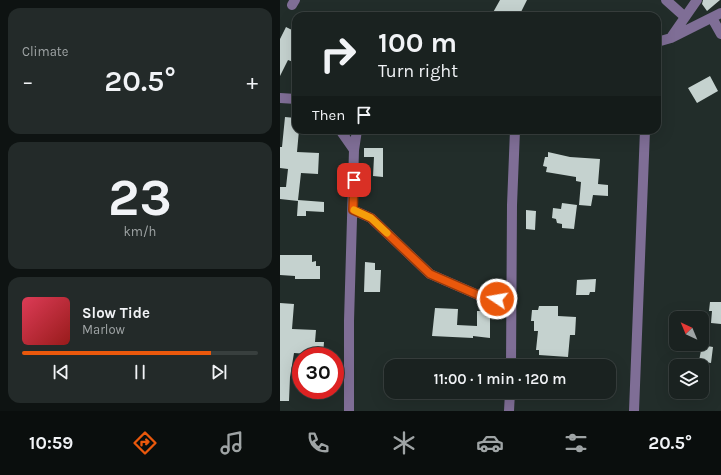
<!DOCTYPE html>
<html lang="en">
<head>
<meta charset="utf-8">
<style>
  :root { --surface:#1a2220; --page:#232a29; --text:#f1f3f6; --muted:#9fa4a5; --line:#383f3e; --accent:#ea580c }
  body { margin:0; font-family:Karla,sans-serif; background:var(--page); color:var(--text); height:100vh; display:flex; flex-direction:column; font-size:15px; white-space:nowrap }
  * { box-sizing:border-box; margin:0 }
  p { font-size:13px; color:var(--muted) }
  .icon { flex:none; width:22px; height:22px; fill:none; stroke:currentColor; stroke-width:2; stroke-linecap:round; stroke-linejoin:round }
  .map { position:relative; flex:1; overflow:hidden }
  .drawer { display:flex; flex-direction:column; gap:8px; padding:8px; background:#0e1312; width:280px }
  .drawer>* { flex:none }
  .banner { position:absolute; left:12px; top:12px; width:369px; height:122px; border-radius:12px; box-shadow:0 4px 16px #0002,0 0 0 1px var(--line); background:#1a2220; color:var(--text); overflow:hidden }
  .needle { width:26px; rotate:316deg }
  .buttons { position:absolute; left:389px; top:311px; display:grid; gap:8px }
  .buttons a { display:grid; place-items:center; width:40px; height:40px; border-radius:8px; background:var(--surface); box-shadow:0 4px 16px #0002,0 0 0 1px var(--line); font-size:20px }
  .speed { position:absolute; left:12px; top:347px; display:flex; gap:8px; font-size:20px; font-weight:700; text-align:center }
  .speed>* { display:grid; place-content:center; width:52px; height:52px; border-radius:50%; background:var(--surface); box-shadow:0 4px 16px #0002,0 0 0 1px var(--line); line-height:1 }
  .speed .limit { border:6px solid #d22; background:#fff; color:#111 }
  .pin { position:absolute; display:grid; place-items:center; width:34px; height:34px; color:#fff; margin:-17px; border-radius:8px; box-shadow:0 2px 6px #0006 }
  .me { position:absolute; width:44px; margin:-22px; rotate:282deg; stroke-linejoin:round; filter:drop-shadow(0 0 3px #0008) }
  .turn { display:flex; align-items:center; gap:14px; height:84px; padding:0 20px; font-size:18px }
  .turn .icon { width:52px; height:52px; stroke-width:2.5 }
  .turn b { display:block; font-size:28px; line-height:34px }
  .then { display:flex; align-items:center; height:38px; padding:0 20px; background:#0003; gap:8px; font-size:15px }
  .big { font-size:30px; font-weight:600; line-height:1.1 }
  .drawer .card { flex:1; display:flex; flex-direction:column; justify-content:center; gap:6px; min-width:0; padding:0 14px; border-radius:12px; background:var(--page) }
  .drawer .dial { align-items:center; gap:0 }
  .dial b { font-size:52px; line-height:1 }
  .song { display:flex; align-items:center; gap:12px }
  .cover { width:48px; height:48px; border-radius:6px; background:linear-gradient(135deg,hsl(350 70% 55%),hsl(0 70% 35%)) }
  .played { height:4px; border-radius:2px; background:linear-gradient(90deg,var(--accent) 80%,var(--line) 80%) }
  .keys { display:flex; justify-content:space-around; direction:ltr }
  .heat { display:flex; justify-content:space-between; align-items:center; font-size:22px; direction:ltr }
  .trip { position:absolute; left:104px; top:359px; width:232px; height:40px; border-radius:12px; background:var(--surface); box-shadow:0 4px 16px #0002,0 0 0 1px var(--line); font-weight:600; line-height:40px; text-align:center }
  .dock { display:flex; height:64px; justify-content:space-around; align-items:center; background:#0a0e0d; color:var(--muted) }
  .dock .icon { width:28px; height:28px }
  .dock .current { color:var(--accent) }
  .dock b { font-size:18px; color:var(--text) }
  main { display:flex; flex:1; min-height:0 }
  .map>svg:first-child { display:block }
  .building { fill:#c5d2cf }
  .lines { fill:none; stroke-linecap:round; stroke-linejoin:round }
  .minor { stroke:#7f6e96; stroke-width:10 }
  .route-casing { stroke:#983908; stroke-width:10 }
  .route { stroke:#ea580c; stroke-width:7 }
  .slow { stroke:#f59e0b; stroke-width:7 }
</style>
</head>
<body>
<main>
<section class="drawer">
<div class="card"><p>Climate</p>
<div class="heat"><a>−</a><b class="big">20.5°</b><a>+</a></div>
</div>
<div class="card dial"><b>23</b><p>km/h</p></div>
<div class="card">
<div class="song"><i class="cover"></i><div><b>Slow Tide</b><p>Marlow</p></div></div>
<div class="played"></div>
<div class="keys"><svg class="icon" aria-label="previous" viewBox="0 0 24 24"><path d="M18 5L8 12l10 7zM5 5v14"/></svg><svg class="icon" aria-label="pause" viewBox="0 0 24 24"><path d="M8 5v14M16 5v14"/></svg><svg class="icon" aria-label="next" viewBox="0 0 24 24"><path d="M6 5l10 7-10 7zM19 5v14"/></svg></div>
</div>
</section>
<div class="map">
<svg width="441" height="411" viewBox="0 0 441 411">
  <rect width="100%" height="100%" fill="#222d2a"/>
  <path class="building" d="M220,0h27l-8,16 -11,-5 -2,5h-15z
    M423,0h17l-13,11 -5,-7z
    M6,27l10,5v31l-8,-3 -8,16v-37z
    M430,76l8,15 -21,12 -9,-15z
    M5,117l11,1v12h3l-2,22 22,1 -1,21 -17,-1 -3,27 26,2v10l-18,-1v5h-9l1,-15 -18,-2v-12h6l2,-18 -8,-1v-21h2z
    M84,148h19v29l-10,-1 1,-19h-10z
    M268,152l22,5 30,2 -2,25 10,1v11l-15,-1 -2,11 -12,-1 2,-23 -5,-1v-4l-30,-5 1,-5 -4,-1 2,-9h3z
    M282,203l15,2 -3,24 -12,-1v-4l-5,-1 -1,-4 -4,-1 1,-10 8,1z
    M246,210l10,1 -1,19 -9,-1z
    M0,255h32v7l4,-1v5h4v13h-25v-3l-15,-1z
    M85,262l10,1v7h6l-1,22h-16z
    M316,279l-1,13h-5l-1,3h-13l1,-15z
    M430,302h11v22l-10,-1 1,-12h-3z
    M0,303l14,1 -2,25 24,1 -1,12h9l-1,13 -29,-2 -4,24 -1,24h-9z
    M259,306h19v10l18,1 -1,18h-5l-2,22 -29,-2v-5h-3l2,-19h-4v-10h-3l1,-11h6z
    M155,308l23,1 -1,16 20,1v-15h13v27l-17,-2v2l-41,-2z
    M422,345l11,2 -2,16 -12,-2z"/>
  <g class="lines">
    <path class="minor" d="M386,0l19,17
      M12,5l3,-5
      M432,18l9,16
      M392,36l25,-36
      M377,42l14,-4 50,-25
      M0,98l16,1
      M60,130l14,20
      M73,210l18,8 59,56 55,24 27,1
      M231,366l1,-161 3,-75
      M69,411v-90l5,-171 3,-20
      M229,411l1,-19
      M354,411l11,-281"/>
  </g>
  <g class="lines">
    <defs>
      <path id="route" d="M74,180l-1,30 18,8 59,56 55,24 12,1"/>
    </defs>
    <use href="#route" class="route-casing"/>
    <use href="#route" class="route"/>
    <path class="slow" d="M74,210l17,8 16,15"/>
  </g>
</svg>
<div class="buttons">
<a><svg class="needle" viewBox="-14 -14 28 28"><path d="M0-13l5 13h-10z" fill="#e53935"/><path d="M0 13l5-13h-10z" fill="#9fa4a5"/></svg></a>
<a><svg class="icon" aria-label="layers" viewBox="0 0 24 24"><path d="M12 4l9 5-9 5-9-5zM3 14l9 5 9-5"/></svg></a>
</div>
<div class="speed"><div class="limit">30</div></div>
<div class="pin" style="left:74px;top:180px;background:#d93025"><svg class="icon" aria-label="arrive" viewBox="0 0 24 24"><path d="M6 21V4h12l-3 4 3 4H6"/></svg></div>
<svg class="me" style="left:217px;top:299px" viewBox="-20 -20 40 40"><circle r="17" fill="#ea580c" stroke="#fff" stroke-width="3"/><path d="M0-11L8 9 0 5-8 9z" fill="#fff"/></svg>
<div class="trip">11:00 · 1 min · 120 m</div>
<div class="banner">
<div class="turn"><svg class="icon" aria-label="right" viewBox="0 0 24 24"><path d="M7 20v-9h11M14 6l5 5-5 5"/></svg><div><b>100 m</b>Turn right</div></div>
<div class="then">Then<svg class="icon" aria-label="arrive" viewBox="0 0 24 24"><path d="M6 21V4h12l-3 4 3 4H6"/></svg></div>
</div>
</div>
</main>
<nav class="dock">
<b>10:59</b>
<svg class="icon current" aria-label="directions" viewBox="0 0 24 24"><path d="M12 3l9 9-9 9-9-9zM9 14v-3h6M13 9l2 2-2 2"/></svg>
<svg class="icon" aria-label="music" viewBox="0 0 24 24"><path d="M9 18V5l10-2v13"/><circle cx="6" cy="18" r="3"/><circle cx="16" cy="16" r="3"/></svg>
<svg class="icon" aria-label="phone" viewBox="0 0 24 24"><path d="M5 4h4l2 5-3 2q2 4 5 5l2-3 5 2v4C11 20 4 13 5 4z"/></svg>
<svg class="icon" aria-label="climate" viewBox="0 0 24 24"><path d="M12 3v18M4 7l16 10M4 17L20 7"/></svg>
<svg class="icon" aria-label="car" viewBox="0 0 24 24"><path d="M5 17H2v-5l4-1 3-4h7l3 4 3 1v5h-3M9 17h6M6 11h13"/><circle cx="7" cy="17" r="2"/><circle cx="17" cy="17" r="2"/></svg>
<svg class="icon" aria-label="filters" viewBox="0 0 24 24"><path d="M4 7h16M4 17h16"/><circle cx="9" cy="7" r="2"/><circle cx="15" cy="17" r="2"/></svg>
<b>20.5°</b>
</nav>
</body>
</html>
